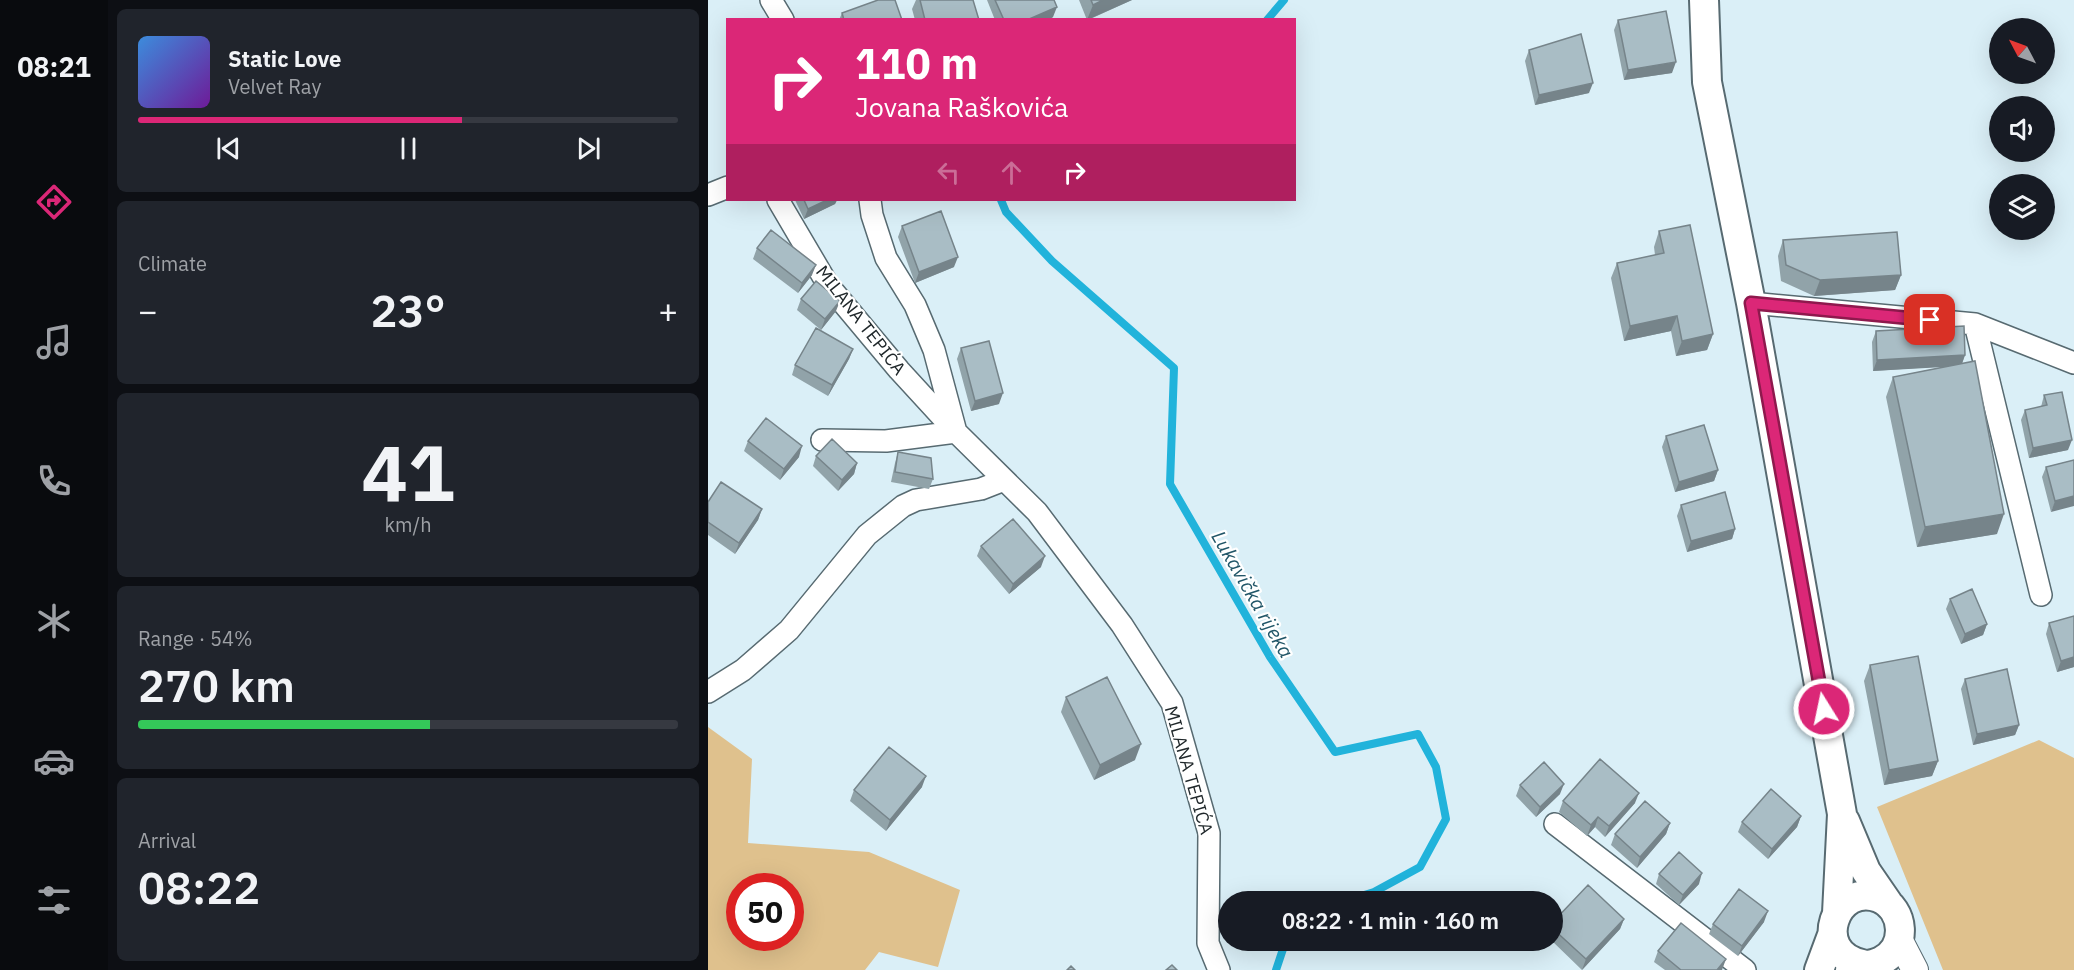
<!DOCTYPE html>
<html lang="en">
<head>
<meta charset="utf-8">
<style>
  :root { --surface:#171b24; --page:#20242c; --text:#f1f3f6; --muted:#9ea1a6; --line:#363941; --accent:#db2777 }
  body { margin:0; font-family:"IBM Plex Sans",sans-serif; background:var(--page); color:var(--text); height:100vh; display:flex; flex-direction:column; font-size:22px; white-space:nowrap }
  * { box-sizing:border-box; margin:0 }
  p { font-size:20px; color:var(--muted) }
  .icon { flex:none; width:33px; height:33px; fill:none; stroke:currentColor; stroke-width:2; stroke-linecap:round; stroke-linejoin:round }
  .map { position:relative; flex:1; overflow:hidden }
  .panel { display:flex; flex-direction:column; gap:9px; padding:9px; background:#0d0f14; width:600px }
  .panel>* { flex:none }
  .top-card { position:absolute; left:18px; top:18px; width:570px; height:183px; border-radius:0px; box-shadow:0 6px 24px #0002; background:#db2777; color:#fff; overflow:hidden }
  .needle { width:39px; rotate:311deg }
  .buttons { position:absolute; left:1281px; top:18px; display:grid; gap:12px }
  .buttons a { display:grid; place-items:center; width:66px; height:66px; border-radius:50%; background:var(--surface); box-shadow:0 6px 24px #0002; font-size:30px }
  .speed { position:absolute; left:18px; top:873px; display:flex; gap:12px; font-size:30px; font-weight:700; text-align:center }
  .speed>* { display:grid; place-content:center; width:78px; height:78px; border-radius:50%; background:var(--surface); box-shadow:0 6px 24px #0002; line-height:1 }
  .speed .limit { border:9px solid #d22; background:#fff; color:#111 }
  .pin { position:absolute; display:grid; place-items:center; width:51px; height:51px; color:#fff; margin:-26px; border-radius:12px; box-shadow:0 3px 9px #0006 }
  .me { position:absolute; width:66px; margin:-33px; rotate:350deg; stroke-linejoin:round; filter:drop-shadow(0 0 4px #0008) }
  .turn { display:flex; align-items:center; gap:21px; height:126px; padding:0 30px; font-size:27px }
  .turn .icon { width:78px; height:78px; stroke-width:2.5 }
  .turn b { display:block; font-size:42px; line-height:51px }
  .lanes { display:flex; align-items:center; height:57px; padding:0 30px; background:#0003; justify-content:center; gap:30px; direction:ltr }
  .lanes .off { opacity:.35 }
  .big { font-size:45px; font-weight:600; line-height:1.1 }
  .panel .widget { flex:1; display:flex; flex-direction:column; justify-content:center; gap:9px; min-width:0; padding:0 21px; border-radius:9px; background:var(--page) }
  .panel .dial { align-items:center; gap:0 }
  .dial b { font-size:78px; line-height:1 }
  .song { display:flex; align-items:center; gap:18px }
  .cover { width:72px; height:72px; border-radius:9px; background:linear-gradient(135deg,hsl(210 70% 55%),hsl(280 70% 35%)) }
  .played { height:6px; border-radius:3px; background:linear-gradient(90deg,var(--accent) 60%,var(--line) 60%) }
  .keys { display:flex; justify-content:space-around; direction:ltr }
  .heat { display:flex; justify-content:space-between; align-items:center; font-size:33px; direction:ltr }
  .charge { height:9px; border-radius:4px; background:linear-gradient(90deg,#34c759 54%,var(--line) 0) }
  .trip { position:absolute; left:510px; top:891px; width:345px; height:60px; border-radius:30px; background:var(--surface); box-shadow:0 6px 24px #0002; font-weight:600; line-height:60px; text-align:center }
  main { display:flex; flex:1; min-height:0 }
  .menu { display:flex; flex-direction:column; width:108px; justify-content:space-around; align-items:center; background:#090b0e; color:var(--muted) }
  .menu .icon { width:42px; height:42px }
  .menu .selected { color:var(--accent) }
  .menu b { font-size:27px; color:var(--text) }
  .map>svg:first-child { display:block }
  .green { fill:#dfc18d; fill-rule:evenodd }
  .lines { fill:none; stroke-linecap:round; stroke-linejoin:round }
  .stream { stroke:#21b3db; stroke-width:8 }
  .minor-casing { stroke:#576a71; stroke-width:24 }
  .tertiary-casing { stroke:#576a71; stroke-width:28 }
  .secondary-casing { stroke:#576a71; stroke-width:32 }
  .minor { stroke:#fff; stroke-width:21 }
  .tertiary { stroke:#fff; stroke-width:26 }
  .secondary { stroke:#fff; stroke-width:28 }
  .wall { fill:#91a3a9 }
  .shaded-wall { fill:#76848a }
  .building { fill:#a9bdc5; stroke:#76848a; stroke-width:1.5 }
  .route-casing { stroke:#8e194d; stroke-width:15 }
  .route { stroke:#db2777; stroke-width:10 }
  .labels { text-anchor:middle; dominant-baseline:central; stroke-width:4.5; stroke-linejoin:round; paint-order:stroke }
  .street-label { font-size:18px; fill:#20282b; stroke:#fff }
  .water-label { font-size:20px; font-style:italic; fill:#215668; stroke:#fff }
</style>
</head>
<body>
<main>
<nav class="menu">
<b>08:21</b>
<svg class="icon selected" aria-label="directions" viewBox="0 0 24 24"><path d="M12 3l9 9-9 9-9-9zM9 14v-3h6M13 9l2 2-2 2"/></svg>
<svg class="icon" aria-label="music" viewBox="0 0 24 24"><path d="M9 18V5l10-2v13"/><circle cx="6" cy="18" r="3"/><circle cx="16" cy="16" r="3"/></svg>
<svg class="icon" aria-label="phone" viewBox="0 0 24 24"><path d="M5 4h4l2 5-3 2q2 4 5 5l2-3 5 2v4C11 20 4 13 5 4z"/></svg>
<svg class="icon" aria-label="climate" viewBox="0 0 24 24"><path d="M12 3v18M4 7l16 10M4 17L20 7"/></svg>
<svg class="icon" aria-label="car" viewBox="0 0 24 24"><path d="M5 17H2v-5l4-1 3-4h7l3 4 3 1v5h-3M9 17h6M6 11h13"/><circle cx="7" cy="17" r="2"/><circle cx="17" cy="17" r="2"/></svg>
<svg class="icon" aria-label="filters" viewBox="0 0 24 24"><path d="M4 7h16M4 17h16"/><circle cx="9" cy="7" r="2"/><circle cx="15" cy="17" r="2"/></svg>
</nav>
<section class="panel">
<div class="widget">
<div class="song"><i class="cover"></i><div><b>Static Love</b><p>Velvet Ray</p></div></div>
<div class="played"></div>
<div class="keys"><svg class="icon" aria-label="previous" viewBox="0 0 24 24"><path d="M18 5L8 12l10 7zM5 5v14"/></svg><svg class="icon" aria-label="pause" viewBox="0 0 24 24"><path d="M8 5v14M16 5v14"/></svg><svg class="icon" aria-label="next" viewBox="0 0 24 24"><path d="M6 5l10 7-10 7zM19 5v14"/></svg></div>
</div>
<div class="widget"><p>Climate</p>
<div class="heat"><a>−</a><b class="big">23°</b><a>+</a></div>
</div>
<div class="widget dial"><b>41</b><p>km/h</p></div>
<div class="widget"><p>Range · 54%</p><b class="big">270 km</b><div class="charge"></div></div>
<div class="widget"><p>Arrival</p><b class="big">08:22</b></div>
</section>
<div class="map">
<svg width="1366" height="970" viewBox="0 0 1366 970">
  <rect width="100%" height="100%" fill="#daeff7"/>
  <path class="green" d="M0,727l44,32 -4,84 121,9 91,38 -22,77 -59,-15 -14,18h-157zM32,886h50v52h-50z
    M1331,740l35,18v212h-131l-66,-163z"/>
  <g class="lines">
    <path class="stream" d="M559,20l17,-20
      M293,200l5,12 46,49 122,107 -4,116 100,173 65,95 83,-18 18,33 10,52 -26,48 -46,25 -33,10
      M568,970l10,-30"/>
    <defs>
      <path id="minor" d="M63,0l12,20
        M0,195l20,-8
        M70,200l50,85 71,85 56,61
        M162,200l2,15 14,43 29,47 19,45 22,82 81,80 85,113 50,78 37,130 -1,110 11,27
        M1043,303l224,21 99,39
        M1267,324l66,271
        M114,440l64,1 70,-9
        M0,692l35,-22 46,-40 78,-95 36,-29 13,-6 65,-11 23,-9
        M847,824l190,146"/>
      <path id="tertiary" d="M1191,939l16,31"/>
      <path id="secondary" d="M996,0l3,82 44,221 91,511 -5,99
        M1137,821l21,50 22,32
        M1111,970l13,-35
        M1142,970c11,-5 21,-4 31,-9 27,-13 24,-52 -2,-63 -43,-17 -70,54 -17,66"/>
    </defs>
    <use href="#minor" class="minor-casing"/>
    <use href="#tertiary" class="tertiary-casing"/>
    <use href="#secondary" class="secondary-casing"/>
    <use href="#minor" class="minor"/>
    <use href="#tertiary" class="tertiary"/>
    <use href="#secondary" class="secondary"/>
  </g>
  <path class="wall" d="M208,0h57l6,20h-64l-3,-11z
    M279,0h67l-1,17 -5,3h-53z
    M371,0h53l-44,20h-1z
    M134,13l60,7h-63z
    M910,20l54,53 -48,7 -10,-50z
    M821,50l60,43 -54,12 -10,-44z
    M87,200h42l-2,4 -31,15z
    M194,226l52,41 -39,16 -17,-46z
    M951,231l54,103 -6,16 -31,6 -5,-25 -47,10 -13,-63 6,-15 38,-8 -1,-8z
    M1075,240l118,35 -6,15 -81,6 -33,-15 -3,-25z
    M49,248l55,27 -14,18 -45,-34z
    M93,299l35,12 -15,19 -24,-20z
    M1168,331l89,24 -3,9 35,170 -80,13 -31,-150 7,-20 55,-11 -75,5 -1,-29z
    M253,348l38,56 -28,7 -14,-52z
    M145,349l-4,10 -21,37 -36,-21 3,-10z
    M1336,395l24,55 -39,8 -8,-38 4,-10 16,-3z
    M958,436l52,34 -4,11 -39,11 -13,-45z
    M40,441l51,16 -19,23 -36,-29z
    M190,452l35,27 -4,10 -38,-7 4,-19z
    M108,456l41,7 -3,11 -16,17 -25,-25z
    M1366,460l-23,52 -9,-35 4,-10z
    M0,502l54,7 -4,11 -23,34 -27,-19z
    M973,505l54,24 -3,10 -45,13 -10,-36z
    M273,546l60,21 -32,27 -32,-38z
    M1242,599l37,25 -4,11 -22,9 -15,-35z
    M1366,616v51l-17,5 -11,-38 3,-11z
    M1162,665l68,96 -6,15 -48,9 -20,-104z
    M1257,679l54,46 -4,10 -42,10 -12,-56z
    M358,697l69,63 -41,20 -33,-68z
    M812,785l40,9 -24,23 -20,-21z
    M214,787l-36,44 -36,-30 4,-11z
    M855,801l72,2 -30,34 -10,-10 -8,9 -28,-24z
    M1093,816l-4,11 -29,32 -30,-27 4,-10z
    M962,823l-4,11 -29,34 -26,-23 4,-11z
    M951,874l40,10 -20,21 -23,-21z
    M916,919l-4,10 -38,41 -31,-30h1v-17z
    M1056,922l-26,34 -29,-22 4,-10z
    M950,951l64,19h-57l-11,-8z"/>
  <path class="shaded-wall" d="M395,0h29l-45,20 6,-15z
    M349,7l-4,10 -5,3h-21z
    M968,62l-4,11 -48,7 4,-10z
    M885,83l-4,10 -54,12 4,-10z
    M119,200h10l-2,4 -31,15 4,-10z
    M250,257l-4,10 -39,16 4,-11z
    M108,265l-4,10 -14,18 4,-10z
    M1193,275l-6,15 -81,6 6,-16z
    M132,301l-4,10 -15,19 4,-11z
    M969,316l-6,15 -47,10 6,-15z
    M1005,334l-6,16 -31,6 6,-15z
    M145,349l-4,10 -21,37 4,-11z
    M1257,355l-4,11 -88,5 4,-11z
    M295,393l-4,11 -28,7 4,-10z
    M1364,440l-4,10 -39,8 4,-10z
    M94,446l-3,11 -19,23 4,-11z
    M149,463l-3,11 -16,17 4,-11z
    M1010,470l-4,11 -39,11 4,-10z
    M1366,496v10l-23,6 4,-11z
    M54,509l-4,11 -23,34 4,-11z
    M1296,514l-7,20 -80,13 8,-20z
    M1027,529l-3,10 -45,13 4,-11z
    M337,556l-4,11 -32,27 4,-10z
    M1279,624l-4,11 -22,9 4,-10z
    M1366,657v10l-17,5 4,-11z
    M1311,725l-4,10 -42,10 4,-11z
    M433,744l-6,16 -41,20 6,-15z
    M1230,761l-6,15 -48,9 5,-15z
    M218,776l-4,11 -36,44 4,-11z
    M856,784l-4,10 -24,23 4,-10z
    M931,793l-4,10 -30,34 4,-11z
    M1093,816l-4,11 -29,32 4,-10z
    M890,817l-3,10 -8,9 4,-11z
    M962,823l-4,11 -29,34 3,-11z
    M994,873l-3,11 -20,21 4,-10z
    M1060,911l-4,11 -26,34 4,-10z
    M916,919l-4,10 -38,41 4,-11z
    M1018,959l-4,11h-5z"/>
  <path class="building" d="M170,0h17l7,20h-58l-2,-7z
    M212,0h53l6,20h-54z
    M287,0h59l3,7 -30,13h-23z
    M383,0h12l-10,5z
    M958,11l10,51 -48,8 -10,-50z
    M873,34l12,49 -54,12 -10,-45z
    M96,200h23l-19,9z
    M233,211l17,46 -39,15 -17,-46z
    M982,225l23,109 -31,7 -5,-25 -47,10 -13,-63 47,-10 -5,-22z
    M63,230l45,35 -14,18 -45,-35z
    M1189,232l4,43 -81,5 -34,-15 -3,-25z
    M108,281l24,20 -15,18 -24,-20z
    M1256,326l1,29 -88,5 -1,-29z
    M108,328l37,21 -21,36 -37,-20z
    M281,341l14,52 -28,8 -14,-53z
    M1267,361l29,153 -79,13 -32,-150z
    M1354,392l10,48 -39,8 -8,-38 22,-5 -3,-10z
    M58,418l36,28 -18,23 -36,-28z
    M996,425l14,45 -39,12 -13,-46z
    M124,439l25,24 -15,17 -26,-24z
    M190,452l33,6 2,21 -38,-7z
    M1366,460v36l-19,5 -9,-34z
    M13,482l41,27 -23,34 -31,-21v-20z
    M1017,492l10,37 -44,12 -10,-36z
    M305,519l32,37 -32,28 -32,-38z
    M1264,589l15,35 -22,10 -15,-35z
    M1366,616v41l-13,4 -12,-38z
    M1210,656l20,105 -49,9 -19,-105z
    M1299,669l12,56 -42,9 -12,-55z
    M399,677l34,67 -41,21 -34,-68z
    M181,747l37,29 -36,44 -36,-30z
    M892,759l39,34 -30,33 -11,-9 -7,8 -28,-24z
    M836,762l20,22 -24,23 -20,-22z
    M1063,789l30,27 -29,33 -30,-27z
    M937,801l25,22 -30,34 -25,-23z
    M971,852l23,21 -19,22 -24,-21z
    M880,885l36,34 -38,40 -34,-31v-5z
    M1031,889l29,22 -26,35 -29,-22z
    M973,923l45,36 -9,11h-36l-23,-19z
    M464,965l5,5h-11z
    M363,966l4,4h-8z"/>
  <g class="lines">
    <defs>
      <path id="route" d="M1116,709l-73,-406 179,17"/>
    </defs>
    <use href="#route" class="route-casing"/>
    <use href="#route" class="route"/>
  </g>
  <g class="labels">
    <g class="street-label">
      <text transform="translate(153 320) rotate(52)">MILANA TEPIĆA</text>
      <text transform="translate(481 770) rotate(74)">MILANA TEPIĆA</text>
    </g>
    <g class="water-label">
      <text transform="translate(545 594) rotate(60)">Lukavička rijeka</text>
    </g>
  </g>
</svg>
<div class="buttons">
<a><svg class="needle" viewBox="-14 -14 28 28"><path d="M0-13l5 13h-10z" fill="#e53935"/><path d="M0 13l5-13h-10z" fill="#9ea1a6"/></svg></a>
<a><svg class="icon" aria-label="sound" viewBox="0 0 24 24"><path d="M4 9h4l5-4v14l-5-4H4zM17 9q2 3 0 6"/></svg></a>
<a><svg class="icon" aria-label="layers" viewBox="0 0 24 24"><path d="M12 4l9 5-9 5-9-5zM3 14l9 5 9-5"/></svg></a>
</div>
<div class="speed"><div class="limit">50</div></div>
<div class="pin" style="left:1222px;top:320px;background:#d93025"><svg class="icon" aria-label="arrive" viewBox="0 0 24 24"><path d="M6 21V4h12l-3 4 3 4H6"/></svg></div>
<svg class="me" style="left:1116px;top:709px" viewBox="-20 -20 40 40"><circle r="17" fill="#db2777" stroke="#fff" stroke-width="3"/><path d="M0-11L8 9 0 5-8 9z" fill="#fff"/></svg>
<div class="trip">08:22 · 1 min · 160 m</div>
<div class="top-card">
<div class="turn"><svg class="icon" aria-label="right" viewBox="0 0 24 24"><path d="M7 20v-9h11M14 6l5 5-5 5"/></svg><div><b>110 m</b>Jovana Raškovića</div></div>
<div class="lanes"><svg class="icon off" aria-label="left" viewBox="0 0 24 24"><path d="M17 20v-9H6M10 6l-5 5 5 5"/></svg><svg class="icon off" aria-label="ahead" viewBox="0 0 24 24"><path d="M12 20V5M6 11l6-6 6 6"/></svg><svg class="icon" aria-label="right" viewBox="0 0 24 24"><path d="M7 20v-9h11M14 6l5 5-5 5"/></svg></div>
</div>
</div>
</main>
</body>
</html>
